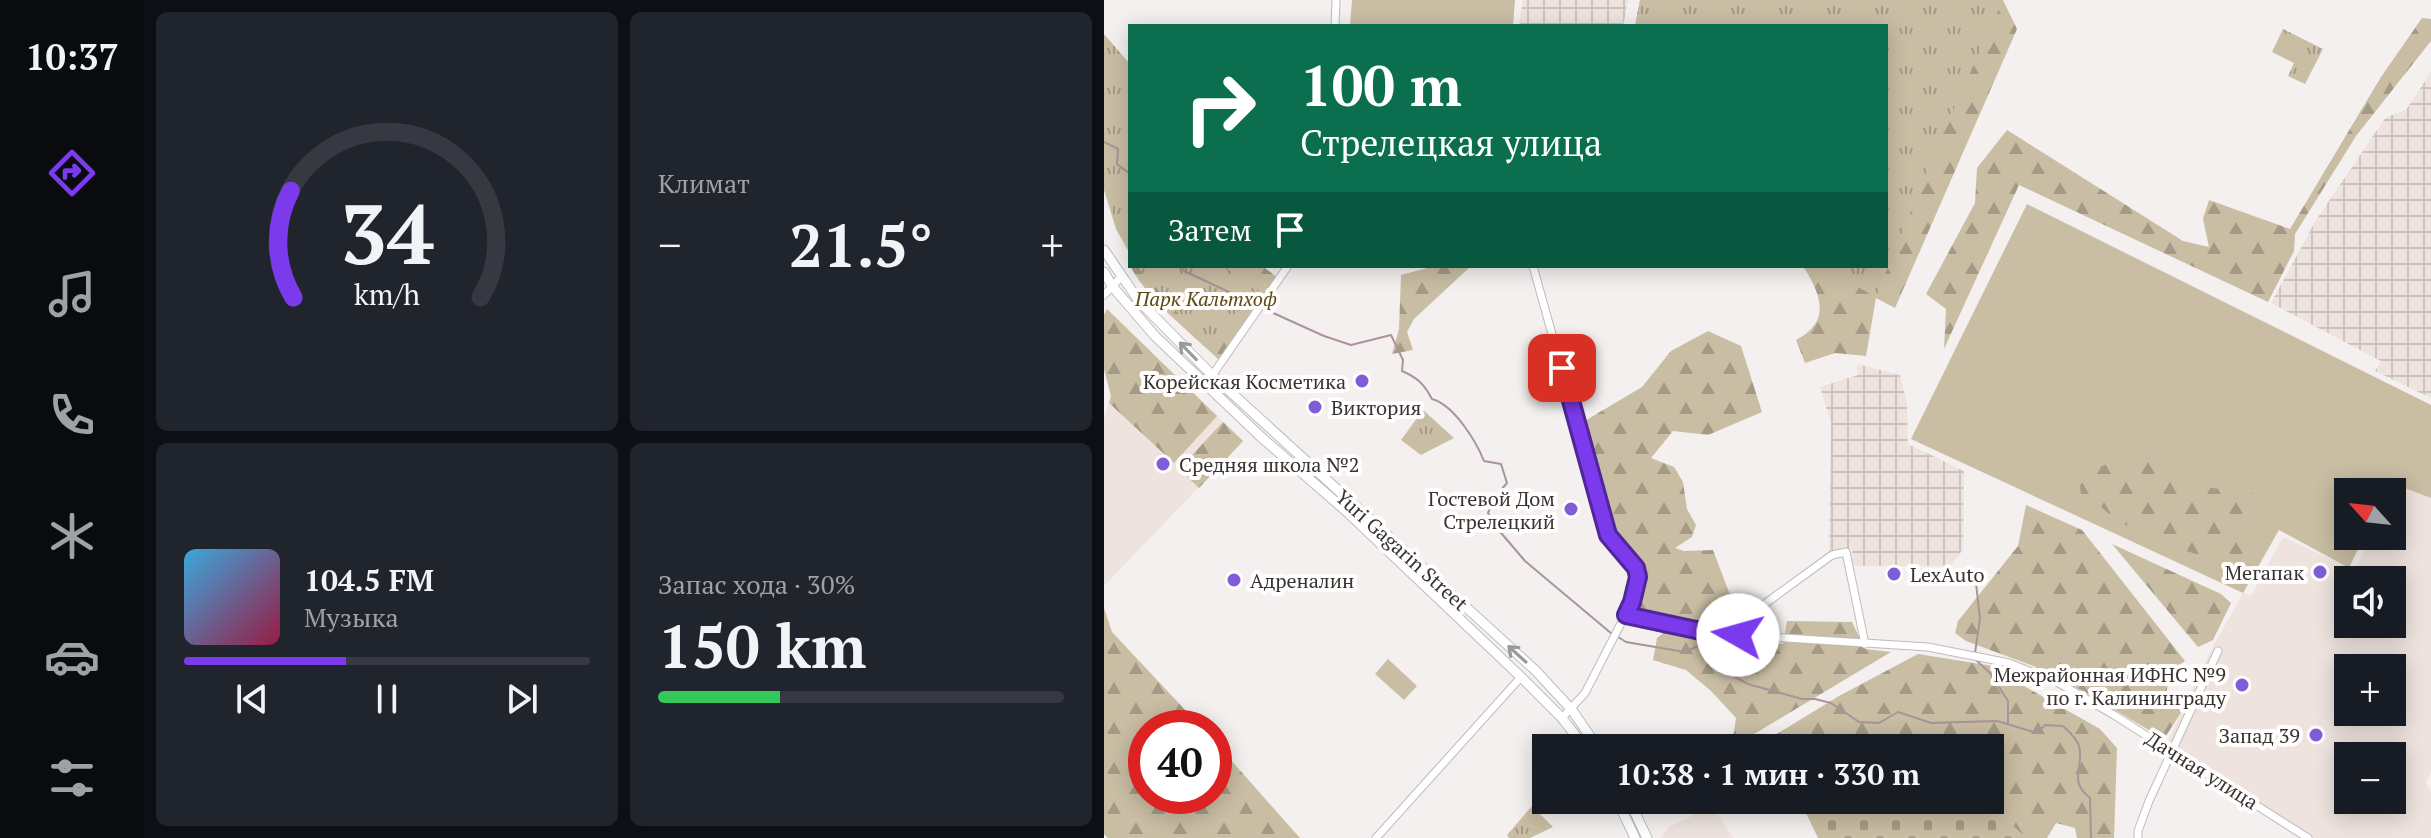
<!DOCTYPE html>
<html lang="ru">
<head>
<meta charset="utf-8">
<style>
  :root { --surface:#171b24; --page:#20242c; --text:#f1f3f6; --muted:#9ea1a6; --line:#363941; --accent:#7c3aed }
  body { margin:0; font-family:"PT Serif",serif; background:var(--page); color:var(--text); height:100vh; display:flex; flex-direction:column; font-size:30px; white-space:nowrap }
  * { box-sizing:border-box; margin:0 }
  p { font-size:26px; color:var(--muted) }
  .icon { flex:none; width:44px; height:44px; fill:none; stroke:currentColor; stroke-width:2; stroke-linecap:round; stroke-linejoin:round }
  .map { position:relative; flex:1; overflow:hidden }
  .panel { display:flex; flex-direction:column; gap:12px; padding:12px; background:#0d0f14; width:960px }
  .panel>* { flex:none }
  .banner { position:absolute; left:24px; top:24px; width:760px; height:244px; border-radius:0px; box-shadow:0 4px 20px #0003; background:#0b6e4f; color:#fff; overflow:hidden }
  .needle { width:52px; rotate:297deg }
  .controls { position:absolute; left:1230px; top:478px; display:grid; gap:16px }
  .controls a { display:grid; place-items:center; width:72px; height:72px; border-radius:0px; background:var(--surface); box-shadow:0 4px 20px #0003; font-size:40px }
  .speed { position:absolute; left:24px; top:710px; display:flex; gap:16px; font-size:40px; font-weight:700; text-align:center }
  .speed>* { display:grid; place-content:center; width:104px; height:104px; border-radius:50%; background:var(--surface); box-shadow:0 4px 20px #0003; line-height:1 }
  .speed .limit { border:12px solid #d22; background:#fff; color:#111 }
  .pin { position:absolute; display:grid; place-items:center; width:68px; height:68px; color:#fff; margin:-34px; border-radius:16px; box-shadow:0 4px 12px #0006 }
  .me { position:absolute; width:88px; margin:-44px; rotate:277deg; stroke-linejoin:round; filter:drop-shadow(0 0 6px #0008) }
  .turn { display:flex; align-items:center; gap:28px; height:168px; padding:0 40px; font-size:36px }
  .turn .icon { width:104px; height:104px; stroke-width:2.5 }
  .turn b { display:block; font-size:56px; line-height:68px }
  .then { display:flex; align-items:center; height:76px; padding:0 40px; background:#0003; gap:16px; font-size:30px }
  .big { font-size:60px; font-weight:600; line-height:1.1 }
  .panel .card { flex:1; display:flex; flex-direction:column; justify-content:center; gap:12px; min-width:0; padding:0 28px; border-radius:12px; background:var(--page) }
  .panel .dial { align-items:center; gap:0 }
  .dial svg { height:208px; overflow:visible; fill:none; stroke:var(--line); stroke-width:7; stroke-linecap:round; text-anchor:middle }
  .dial text { fill:var(--text); stroke:none }
  .song { display:flex; align-items:center; gap:24px }
  .cover { width:96px; height:96px; border-radius:12px; background:linear-gradient(135deg,hsl(200 70% 55%),hsl(340 70% 35%)) }
  .played { height:8px; border-radius:4px; background:linear-gradient(90deg,var(--accent) 40%,var(--line) 40%) }
  .keys { display:flex; justify-content:space-around; direction:ltr }
  .heat { display:flex; justify-content:space-between; align-items:center; font-size:44px; direction:ltr }
  .charge { height:12px; border-radius:6px; background:linear-gradient(90deg,#34c759 30%,var(--line) 0) }
  .panel .tiles { flex:1; display:grid; gap:12px; grid-template-columns:repeat(2,1fr) }
  .trip { position:absolute; left:428px; top:734px; width:472px; height:80px; border-radius:0px; background:var(--surface); box-shadow:0 4px 20px #0003; font-weight:600; line-height:80px; text-align:center }
  main { display:flex; flex:1; min-height:0 }
  .dock { display:flex; flex-direction:column; width:144px; justify-content:space-around; align-items:center; background:#090b0e; color:var(--muted) }
  .dock .icon { width:56px; height:56px }
  .dock .selected { color:var(--accent) }
  .dock b { font-size:36px; color:var(--text) }
  .map>svg:first-child { display:block }
  .built { fill:#eee3de; fill-rule:evenodd }
  .industrial { fill:url(#industrial-grid) }
  .grass { fill:#c9bda3 }
  .forest { fill:url(#forest-firs) }
  .cemetery { fill:url(#cemetery-stones) }
  .park { fill:url(#park-tufts) }
  .lines { fill:none; stroke-linecap:round; stroke-linejoin:round }
  .stream { stroke:#ab939a; stroke-width:2 }
  .minor-casing { stroke:#bfbbba; stroke-width:9 }
  .major-casing { stroke:#bfbbba; stroke-width:11 }
  .minor { stroke:#fff; stroke-width:7 }
  .major { stroke:#fff; stroke-width:9 }
  .oneway { stroke:#9a9a99 }
  .route-casing { stroke:#51269a; stroke-width:20 }
  .route { stroke:#7c3aed; stroke-width:14 }
  .poi-dot { fill:#7f5dd8; stroke:#fffefd; stroke-width:3 }
  .labels { text-anchor:middle; dominant-baseline:central; stroke-width:8; stroke-linejoin:round; paint-order:stroke }
  .park-label { font-size:20px; font-style:italic; fill:#5d4817; stroke:#fffefd }
  .poi-label { font-size:20px; fill:#353433; stroke:#fffefd; text-anchor:end }
  .street-label { font-size:20px; fill:#353433; stroke:#fffefd }
</style>
</head>
<body>
<main>
<nav class="dock">
<b>10:37</b>
<svg class="icon selected" aria-label="directions" viewBox="0 0 24 24"><path d="M12 3l9 9-9 9-9-9zM9 14v-3h6M13 9l2 2-2 2"/></svg>
<svg class="icon" aria-label="music" viewBox="0 0 24 24"><path d="M9 18V5l10-2v13"/><circle cx="6" cy="18" r="3"/><circle cx="16" cy="16" r="3"/></svg>
<svg class="icon" aria-label="phone" viewBox="0 0 24 24"><path d="M5 4h4l2 5-3 2q2 4 5 5l2-3 5 2v4C11 20 4 13 5 4z"/></svg>
<svg class="icon" aria-label="climate" viewBox="0 0 24 24"><path d="M12 3v18M4 7l16 10M4 17L20 7"/></svg>
<svg class="icon" aria-label="car" viewBox="0 0 24 24"><path d="M5 17H2v-5l4-1 3-4h7l3 4 3 1v5h-3M9 17h6M6 11h13"/><circle cx="7" cy="17" r="2"/><circle cx="17" cy="17" r="2"/></svg>
<svg class="icon" aria-label="filters" viewBox="0 0 24 24"><path d="M4 7h16M4 17h16"/><circle cx="9" cy="7" r="2"/><circle cx="15" cy="17" r="2"/></svg>
</nav>
<section class="panel">
<div class="tiles">
<div class="card dial"><svg viewBox="0 0 100 80">
<path d="M14 69A42 42 0 1 1 86 69"/>
<path d="M14 69A42 42 0 0 1 13 28" stroke="#7c3aed"/>
<text x="50" y="56" font-size="32" font-weight="700">34</text>
<text x="50" y="72" font-size="11">km/h</text>
</svg></div>
<div class="card"><p>Климат</p>
<div class="heat"><a>−</a><b class="big">21.5°</b><a>+</a></div>
</div>
<div class="card">
<div class="song"><i class="cover"></i><div><b>104.5 FM</b><p>Музыка</p></div></div>
<div class="played"></div>
<div class="keys"><svg class="icon" aria-label="previous" viewBox="0 0 24 24"><path d="M18 5L8 12l10 7zM5 5v14"/></svg><svg class="icon" aria-label="pause" viewBox="0 0 24 24"><path d="M8 5v14M16 5v14"/></svg><svg class="icon" aria-label="next" viewBox="0 0 24 24"><path d="M6 5l10 7-10 7zM19 5v14"/></svg></div>
</div>
<div class="card"><p>Запас хода · 30%</p><b class="big">150 km</b><div class="charge"></div></div>
</div>
</section>
<div class="map">
<svg width="1327" height="838" viewBox="0 0 1327 838">
  <defs>
    <pattern id="industrial-grid" width="8" height="8" patternUnits="userSpaceOnUse" patternTransform="scale(2)"><rect width="8" height="8" fill="#eee3de"/><path d="M0 4h8M4 0v8" fill="none" stroke="#cdc3bf"/></pattern>
    <pattern id="forest-firs" width="22" height="20" patternUnits="userSpaceOnUse" patternTransform="scale(2)"><rect width="22" height="20" fill="#c9bda3"/><path d="M5 1l3.5 6h-7zM16 11l3.5 6h-7z" fill="#a49a85"/></pattern>
    <pattern id="cemetery-stones" width="16" height="16" patternUnits="userSpaceOnUse" patternTransform="scale(2)"><rect width="16" height="16" fill="#c9bda3"/><path d="M2 7V4a2 2 0 0 1 4 0v3zM10 15v-3a2 2 0 0 1 4 0v3z" fill="#a49a85"/></pattern>
    <pattern id="park-tufts" width="24" height="20" patternUnits="userSpaceOnUse" patternTransform="scale(2)"><rect width="24" height="20" fill="#c9bda3"/><path d="M3 7l-1-3M5 7V3M7 7l1-3M15 17l-1-3M17 17v-4M19 17l1-3" fill="none" stroke="#a49a85"/></pattern>
  </defs>
  <rect width="100%" height="100%" fill="#f3f0ef"/>
  <path class="built" d="M3,309l136,132 -139,145v-166l7,-24 -7,-27v-54z
    M1293,485l34,13v274l-5,11 5,9v46h-118l-148,-91 44,-93 34,-61 8,3 32,-59 72,33 17,-34h20v-40zM1244,580h44v44h-44zM1244,668h44v44h-44zM1244,756h44v44h-44z
    M608,806l21,32h-72l8,-11z"/>
  <path class="industrial" d="M419,0h105l-5,26h-104z
    M1327,72v326l-56,-27 6,-10 -110,-58 45,-83 70,-103 20,-7z
    M753,364l43,11 7,29 1,40 56,27 -1,78 -12,17h-98l-1,-17 -23,4 2,-130 -11,-36 38,-12z"/>
  <path class="grass" d="M248,0h163l-2,26h-163z
    M923,204l404,201v93l-40,-15 -5,9h-38v44h16l-15,32 -70,-38 -36,63 -332,-154z
    M284,659l29,27 -13,14 -29,-26z"/>
  <path class="forest" d="M536,0h363l14,29 -122,279 -19,-10 -10,58 -31,-3 -30,10 -9,-23c36,-19 25,-45 7,-74h83v-240h-251z
    M1318,18l9,1v22l-75,95 -61,98 -1,17 -26,51 -249,-117 -75,164 2,-40 -20,-15 49,-91 2,-35 30,-38 176,111 26,6 -6,-28 6,-19 81,29 91,-152z
    M26,266h132l15,11 -58,83c-28,-27 -71,-60 -89,-94z
    M331,266h36l-57,53 -7,13 6,18 -21,4 7,-25 2,-54z
    M3,309l110,107 -43,47 -65,-60 2,-7 -7,-27v-54z
    M604,331l33,15 21,66 -54,23 -35,-4 -22,27 23,9 9,15 4,27 9,16 -4,12 -17,11 9,3 29,-1 19,50 7,25 -16,4 -28,-4 -2,11 90,8 4,-23 65,1 13,27 26,3 -160,96 -15,-1 18,-14 2,-15 -25,-27 -25,-21 -33,-10 4,-22 10,-8 26,6 2,-11 -59,-15 8,-39 -31,-36 -30,-113 59,-35 29,-36z
    M119,422l20,19 -44,47 -20,-19z
    M1053,460l33,26 62,6 5,19 -15,48 -24,2 -54,-17 -48,-24 -17,-15 -18,-10 -1,-10 18,-18 21,-6z
    M922,505l56,25 103,131 -16,11 -3,25 18,11 -20,31 -81,-48 -46,-23 -13,18 76,43 17,19 -3,90h-37l-2,-10 -19,-5 -9,15h-229l-14,-29 6,-9h180v-52h-236l85,-52 79,-42 75,12 31,20 12,-19 -70,-26 -11,-8 3,-12 60,-75z
    M1008,544l109,50 10,9 -18,37 -15,7z
    M0,608l8,24 90,96h-56v68h68v-55l86,97h-192l-4,-4z"/>
  <path class="cemetery" d="M714,800h165l44,38h-194l-25,-34z"/>
  <path class="park" d="M536,0h363l-62,137 -65,160 -56,-31h66v-240h-251z
    M1179,29l40,20 -18,35 -17,-8 6,-13 -22,-11z
    M0,34l26,30v190l-14,-25 -12,-39z
    M33,266h85l37,24 -53,55z
    M319,410l31,28 -33,17 -20,-15z
    M428,806l21,21 -23,11h-21l-2,-3z"/>
  <g class="lines">
    <path class="stream" d="M0,142l14,7 -1,15 13,10
      M77,266l3,5 73,34
      M167,312l53,24 27,9 40,-10 12,25 -1,11c16,7 22,13 30,28 22,6 44,42 52,62l17,3 6,19 -11,13 -8,17 8,14 29,34 87,73
      M514,637l8,5 59,10 17,-8 16,9 10,20 20,11 54,15h13l16,4 28,19 20,1 19,-11 33,11 66,-2 40,12 8,-8 18,1c6,6 13,11 16,20 6,21 -12,34 11,52l1,40
      M871,653l5,-34 -4,-36
      M871,659l15,14 18,28v23"/>
    <defs>
      <path id="minor" d="M231,26l1,-26
        M429,266l75,269 28,33 2,9 -2,11 -4,14 -47,91 -23,25
        M0,295l17,-18
        M105,380l79,-114
        M522,615l95,19 207,13 81,16 48,19 57,33 194,123
        M647,638l4,-27 77,-56 14,-3 19,92
        M272,838l145,-161
        M1034,838v-7l11,-30 69,-150"/>
      <path id="major" d="M0,250l35,51 74,75 323,295 36,39 26,38
        M0,272l8,14 43,50 105,100 86,75 175,166 41,41 23,30
        M513,800l18,38
        M525,800l18,38"/>
    </defs>
    <use href="#minor" class="minor-casing"/>
    <use href="#major" class="major-casing"/>
    <use href="#minor" class="minor"/>
    <use href="#major" class="major"/>
  </g>
  <defs><path id="oneway-shaft" d="M-6 0H5M1.5-3L5.5 0L1.5 3" fill="none" stroke-width="1.6" stroke-linecap="round" stroke-linejoin="round" transform="scale(2)"/></defs>
  <g class="oneway">
    <use href="#oneway-shaft" transform="translate(84 351) rotate(-134)"/>
    <use href="#oneway-shaft" transform="translate(413 654) rotate(-138)"/>
  </g>
  <g class="lines">
    <defs>
      <path id="route" d="M458,368l46,167 28,33 2,9 -6,25 -6,13 70,15 42,5"/>
    </defs>
    <use href="#route" class="route-casing"/>
    <use href="#route" class="route"/>
  </g>
  <g class="poi-dot">
    <circle cx="258" cy="381" r="8"/>
    <circle cx="211" cy="407" r="8"/>
    <circle cx="59" cy="464" r="8"/>
    <circle cx="467" cy="509" r="8"/>
    <circle cx="1216" cy="572" r="8"/>
    <circle cx="790" cy="574" r="8"/>
    <circle cx="130" cy="580" r="8"/>
    <circle cx="1138" cy="685" r="8"/>
    <circle cx="1212" cy="735" r="8"/>
  </g>
  <g class="labels">
    <g class="park-label">
      <text x="102" y="298">Парк Кальтхоф</text>
    </g>
    <g class="poi-label">
      <text x="242" y="381">Корейская Косметика</text>
      <text x="227" y="407" text-anchor="start">Виктория</text>
      <text x="75" y="464" text-anchor="start">Средняя школа №2</text>
      <text x="451" y="498">Гостевой Дом<tspan x="451" dy="23">Стрелецкий</tspan></text>
      <text x="1200" y="572">Мегапак</text>
      <text x="806" y="574" text-anchor="start">LexAuto</text>
      <text x="146" y="580" text-anchor="start">Адреналин</text>
      <text x="1122" y="674">Межрайонная ИФНС №9<tspan x="1122" dy="23">по г. Калининграду</tspan></text>
      <text x="1196" y="735">Запад 39</text>
    </g>
    <g class="street-label">
      <text transform="translate(298 550) rotate(42)">Yuri Gagarin Street</text>
      <text transform="translate(1098 770) rotate(32)">Дачная улица</text>
    </g>
  </g>
</svg>
<div class="controls">
<a><svg class="needle" viewBox="-14 -14 28 28"><path d="M0-13l5 13h-10z" fill="#e53935"/><path d="M0 13l5-13h-10z" fill="#9ea1a6"/></svg></a>
<a><svg class="icon" aria-label="sound" viewBox="0 0 24 24"><path d="M4 9h4l5-4v14l-5-4H4zM17 9q2 3 0 6"/></svg></a>
<a>+</a>
<a>−</a>
</div>
<div class="speed"><div class="limit">40</div></div>
<div class="pin" style="left:458px;top:368px;background:#d93025"><svg class="icon" aria-label="arrive" viewBox="0 0 24 24"><path d="M6 21V4h12l-3 4 3 4H6"/></svg></div>
<svg class="me" style="left:634px;top:635px" viewBox="-20 -20 40 40"><circle r="19" fill="#fff"/><path d="M0-13L10 11 0 6-10 11z" fill="#7c3aed"/></svg>
<div class="trip">10:38 · 1 мин · 330 m</div>
<div class="banner">
<div class="turn"><svg class="icon" aria-label="right" viewBox="0 0 24 24"><path d="M7 20v-9h11M14 6l5 5-5 5"/></svg><div><b>100 m</b>Стрелецкая улица</div></div>
<div class="then">Затем<svg class="icon" aria-label="arrive" viewBox="0 0 24 24"><path d="M6 21V4h12l-3 4 3 4H6"/></svg></div>
</div>
</div>
</main>
</body>
</html>
